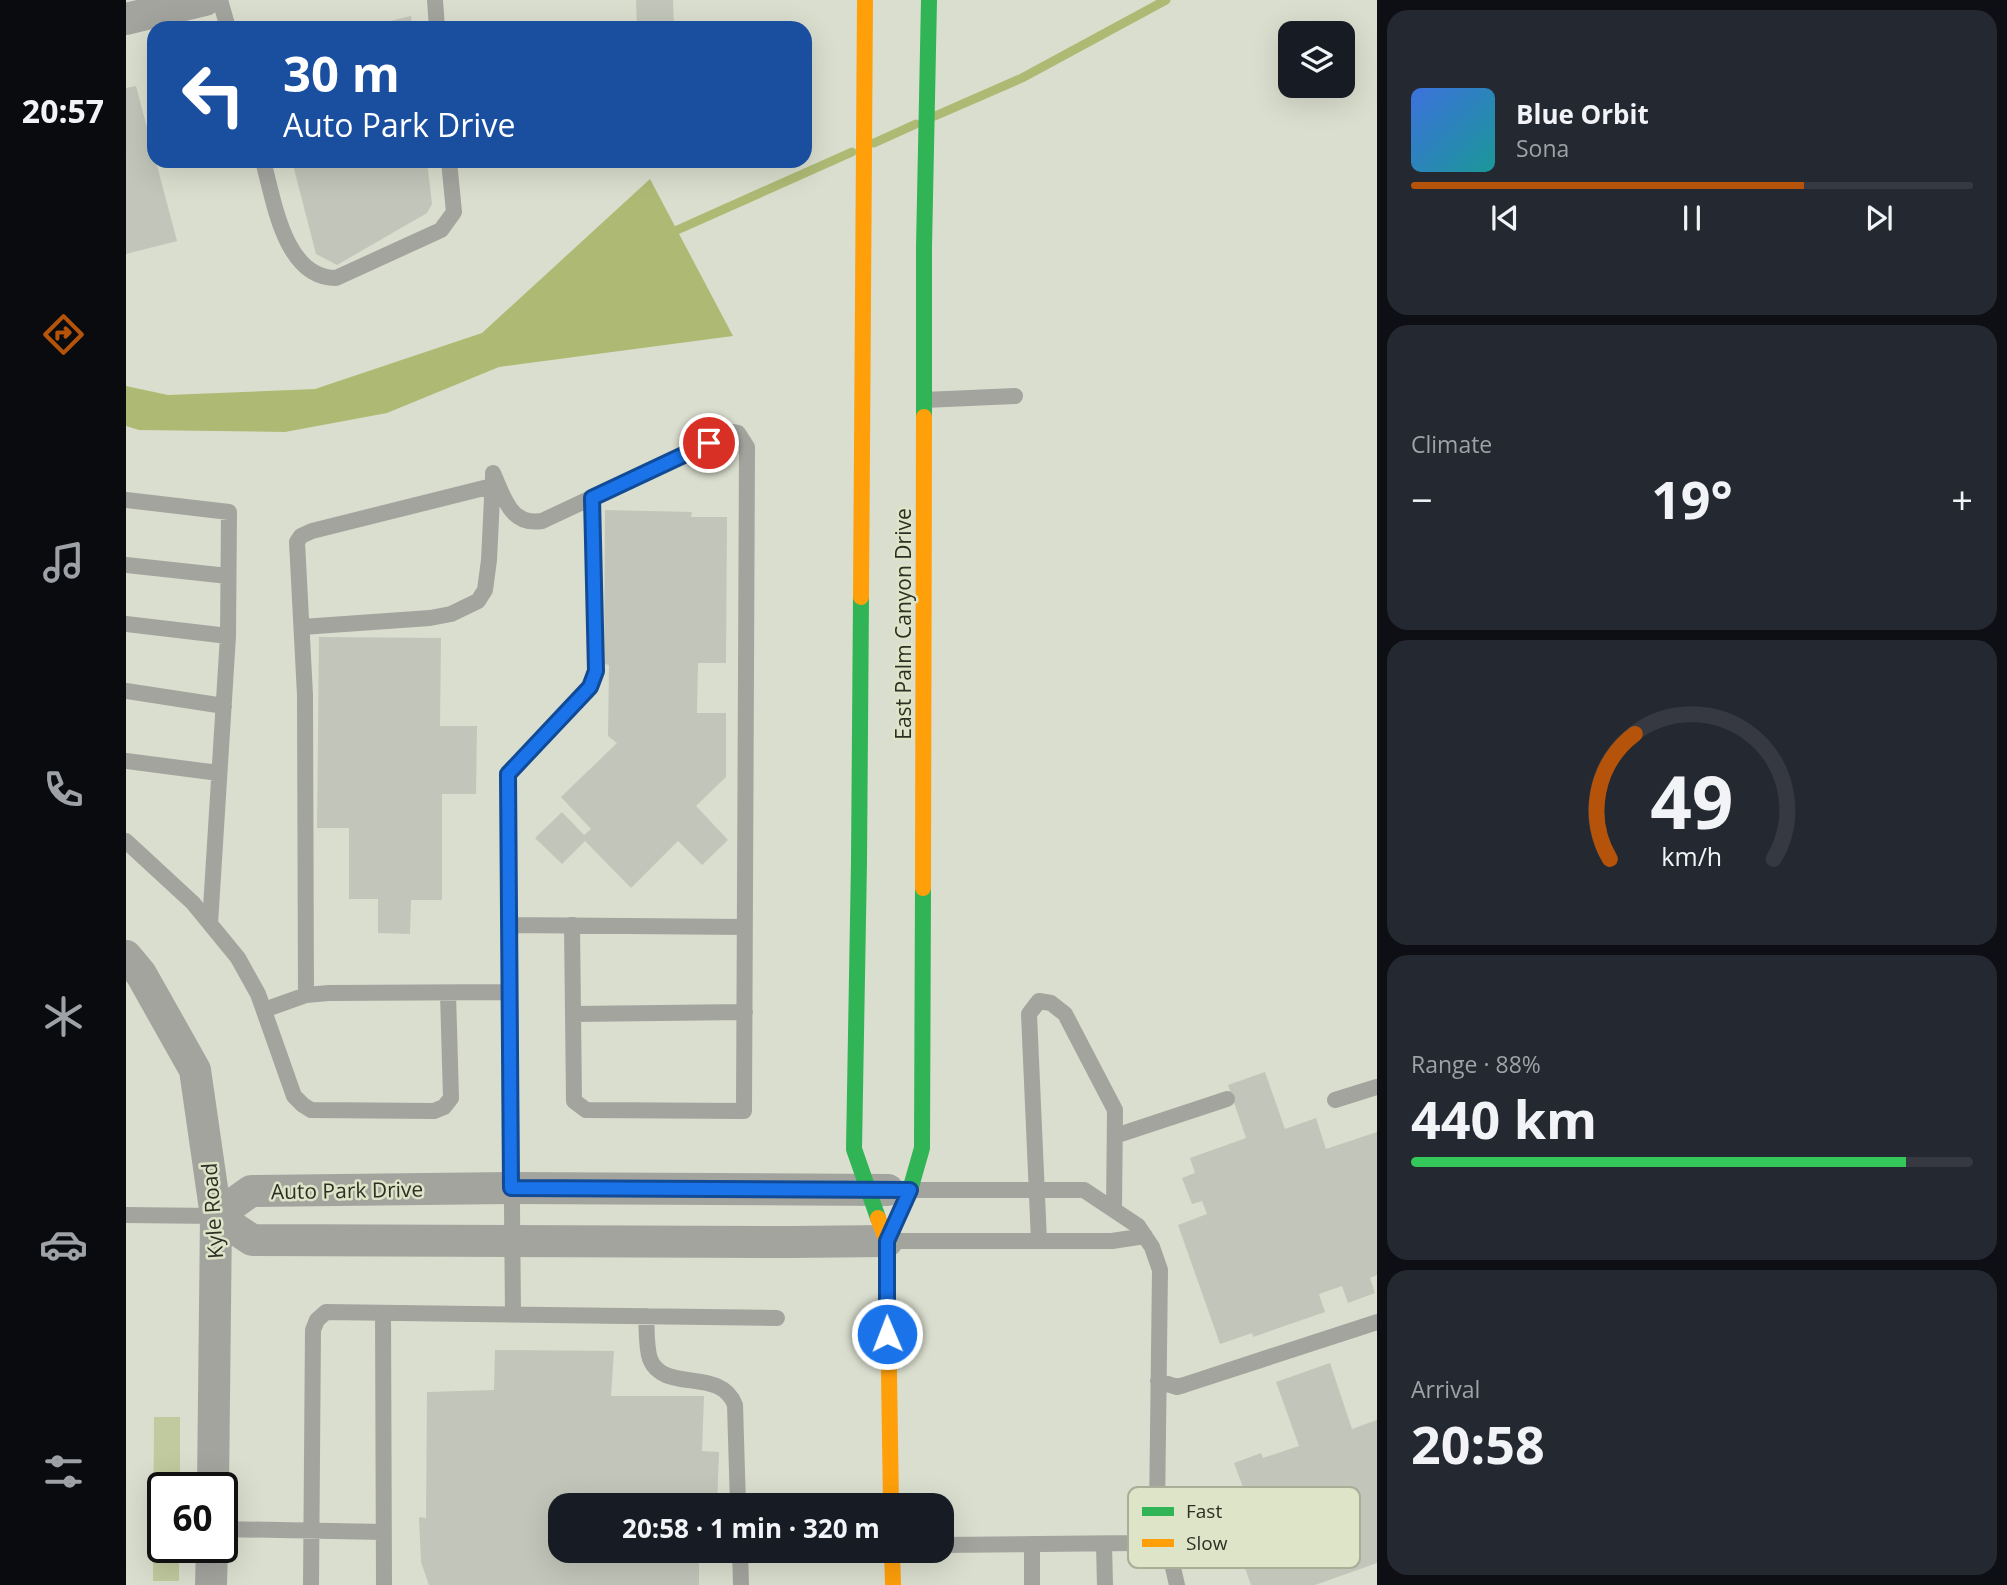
<!DOCTYPE html>
<html lang="en">
<head>
<meta charset="utf-8">
<style>
  :root { --surface:#171b24; --page:#242831; --text:#f1f3f6; --muted:#9ea1a6; --line:#363941; --accent:#b45309 }
  body { margin:0; font-family:"Open Sans",sans-serif; background:var(--page); color:var(--text); height:100vh; display:flex; flex-direction:column; font-size:26px; white-space:nowrap }
  * { box-sizing:border-box; margin:0 }
  p { font-size:23px; color:var(--muted) }
  .icon { flex:none; width:38px; height:38px; fill:none; stroke:currentColor; stroke-width:2; stroke-linecap:round; stroke-linejoin:round }
  .map { position:relative; flex:1; overflow:hidden }
  .panel { display:flex; flex-direction:column; gap:10px; padding:10px; background:#0d0f14; width:630px }
  .panel>* { flex:none }
  .banner { position:absolute; left:21px; top:21px; width:665px; height:147px; border-radius:21px; box-shadow:0 7px 28px #0002; background:#1a4fa0; color:#fff; overflow:hidden }
  .tools { position:absolute; left:1152px; top:21px; display:grid; gap:14px }
  .tools a { display:grid; place-items:center; width:77px; height:77px; border-radius:14px; background:var(--surface); box-shadow:0 7px 28px #0002; font-size:35px }
  .speed { position:absolute; left:21px; top:1472px; display:flex; gap:14px; font-size:35px; font-weight:700; text-align:center }
  .speed>* { display:grid; place-content:center; width:91px; height:91px; border-radius:50%; background:var(--surface); box-shadow:0 7px 28px #0002; line-height:1 }
  .speed .limit { border:4px solid #111; border-radius:10px; background:#fff; color:#111 }
  .pin { position:absolute; display:grid; place-items:center; width:60px; height:60px; color:#fff; margin:-30px; border:4px solid #fff; border-radius:50%; box-shadow:0 2px 7px #0007 }
  .me { position:absolute; width:77px; margin:-38px; rotate:359deg; stroke-linejoin:round; filter:drop-shadow(0 0 5px #0008) }
  .turn { display:flex; align-items:center; gap:24px; height:147px; padding:0 21px; font-size:32px }
  .turn .icon { width:91px; height:91px; stroke-width:2.5 }
  .turn b { display:block; font-size:49px; line-height:60px }
  .big { font-size:52px; font-weight:700; line-height:1.1 }
  .panel .tile { flex:1; display:flex; flex-direction:column; justify-content:center; gap:10px; min-width:0; padding:0 24px; border-radius:21px; background:var(--page) }
  .panel .dial { align-items:center; gap:0 }
  .dial svg { height:182px; overflow:visible; fill:none; stroke:var(--line); stroke-width:7; stroke-linecap:round; text-anchor:middle }
  .dial text { fill:var(--text); stroke:none }
  .song { display:flex; align-items:center; gap:21px }
  .cover { width:84px; height:84px; border-radius:10px; background:linear-gradient(135deg,hsl(220 70% 55%),hsl(180 70% 35%)) }
  .played { height:7px; border-radius:4px; background:linear-gradient(90deg,var(--accent) 70%,var(--line) 70%) }
  .keys { display:flex; justify-content:space-around; direction:ltr }
  .heat { display:flex; justify-content:space-between; align-items:center; font-size:38px; direction:ltr }
  .charge { height:10px; border-radius:5px; background:linear-gradient(90deg,#34c759 88%,var(--line) 0) }
  .trip { position:absolute; left:422px; top:1493px; width:406px; height:70px; border-radius:21px; background:var(--surface); box-shadow:0 7px 28px #0002; font-weight:700; line-height:70px; text-align:center }
  main { display:flex; flex:1; min-height:0 }
  .tab-bar { display:flex; flex-direction:column; width:126px; justify-content:space-around; align-items:center; background:#090b0e; color:var(--muted) }
  .tab-bar .icon { width:49px; height:49px }
  .tab-bar .selected { color:var(--accent) }
  .tab-bar b { font-size:32px; color:var(--text) }
  .map>svg:first-child { display:block }
  .green { fill:#c1c99e }
  .water { fill:#aeba74 }
  .lines { fill:none; stroke-linecap:round; stroke-linejoin:round }
  .stream { stroke:#aeba74; stroke-width:9 }
  .building { fill:#c2c5b9 }
  .lane { stroke:#a4a49f; stroke-width:16 }
  .street { stroke:#a4a49f; stroke-width:32 }
  .fast { stroke:#30b455; stroke-width:16 }
  .slow { stroke:#ff9f0a; stroke-width:16 }
  .route-casing { stroke:#114b97; stroke-width:18 }
  .route { stroke:#1a73e8; stroke-width:12 }
  .labels { text-anchor:middle; dominant-baseline:central; stroke-width:5; stroke-linejoin:round; paint-order:stroke }
  .street-label { font-size:21px; fill:#2c2f24; stroke:#dee4c8 }
  .key { fill:#dee4c8; stroke:#a9ae97; stroke-width:2 }
  .key-label { font-size:19px; fill:#2c2f24 }
</style>
</head>
<body>
<main>
<nav class="tab-bar">
<b>20:57</b>
<svg class="icon selected" aria-label="directions" viewBox="0 0 24 24"><path d="M12 3l9 9-9 9-9-9zM9 14v-3h6M13 9l2 2-2 2"/></svg>
<svg class="icon" aria-label="music" viewBox="0 0 24 24"><path d="M9 18V5l10-2v13"/><circle cx="6" cy="18" r="3"/><circle cx="16" cy="16" r="3"/></svg>
<svg class="icon" aria-label="phone" viewBox="0 0 24 24"><path d="M5 4h4l2 5-3 2q2 4 5 5l2-3 5 2v4C11 20 4 13 5 4z"/></svg>
<svg class="icon" aria-label="climate" viewBox="0 0 24 24"><path d="M12 3v18M4 7l16 10M4 17L20 7"/></svg>
<svg class="icon" aria-label="car" viewBox="0 0 24 24"><path d="M5 17H2v-5l4-1 3-4h7l3 4 3 1v5h-3M9 17h6M6 11h13"/><circle cx="7" cy="17" r="2"/><circle cx="17" cy="17" r="2"/></svg>
<svg class="icon" aria-label="filters" viewBox="0 0 24 24"><path d="M4 7h16M4 17h16"/><circle cx="9" cy="7" r="2"/><circle cx="15" cy="17" r="2"/></svg>
</nav>
<div class="map">
<svg width="1251" height="1585" viewBox="0 0 1251 1585">
  <rect width="100%" height="100%" fill="#dadece"/>
  <path class="green" d="M28,1417h26v70l-17,1v59h16v34h-26z"/>
  <path class="water" d="M524,179l83,157 -234,31 -112,46 -102,19 -146,-2 -13,-4v-40l42,9 147,-6 167,-56z"/>
  <g class="lines">
    <path class="stream" d="M809,116l87,-38 144,-78
      M748,143l42,-19
      M540,235l186,-83"/>
  </g>
  <path class="building" d="M510,0h37l1,28h-37z
    M285,16l1,12h-47v-1z
    M10,86l41,155 -51,13v-166z
    M166,161h135l5,43 -5,9 -90,52 -21,-11z
    M479,510l87,2 -1,5h36l-1,146h-28l-1,50h29v64l-30,29 32,34 -26,25 -24,-24 -47,47 -46,-47 -23,23 -27,-26 27,-26 22,23 7,-6 -30,-32 56,-54 -9,-7 1,-71 -5,-1z
    M193,637l122,1 -1,88h37l-1,68h-34v106h-31l-1,34 -32,-1v-34h-29v-71h-32z
    M1139,1072l20,57 31,-11 10,31 51,-17v143l-7,3 5,15 -27,10 -6,-17 -23,8 6,18 -72,25 -1,-4 -32,11 -42,-119 29,-11 -5,-13 -10,3 -10,-26 13,-5 -5,-15 56,-20 -18,-53z
    M369,1350l119,1 -3,45h93l-2,55 17,1 -2,53h-157v45h139v35h-270l-8,-23 -2,-45 7,1 1,-126 67,-2z
    M1204,1363l22,66 25,-9v143l-62,22h-64l-31,-87 24,-8 -10,-27 27,-10 2,5 36,-12 -23,-64z"/>
  <g class="lines">
    <path class="lane" d="M94,0l8,28
      M309,0l2,28
      M137,161c11,39 21,117 73,117l105,-48 13,-18 -5,-51
      M798,400l91,-4
      M367,473c11,24 17,53 49,48l190,-89 6,1 9,14 -3,664 -158,-1 -12,-9 -2,-176
      M0,500l103,12 -1,124 -18,288
      M0,565l102,11
      M0,624l102,12
      M176,627l128,-9 21,-4 27,-13 7,-11 4,-30 4,-83
      M0,691l98,15
      M0,761l93,12
      M0,841l67,62 45,55 20,36 36,102 9,9 8,5 123,1 10,-4 7,-9 -3,-105
      M383,925l236,2
      M180,995l-1,-300 -8,-153 4,-6 11,-5 180,-45
      M138,1010l42,-15 23,-2 181,-1
      M447,1014l172,-2
      M1209,1100l42,-13
      M989,1136l112,-37
      M784,1190h174l54,36 14,21 8,23 -3,244 -8,15 -14,14 -193,2
      M0,1215l90,1
      M763,1241h223l33,-5
      M913,1241l-10,-227 10,-13 12,2 14,11 50,96 -1,99
      M257,1313l1,272
      M387,1314l-5,-540 82,-87 6,-16 -4,-173
      M520,1316c1,13 0,31 4,43 14,35 70,7 85,46l3,100
      M1032,1381l19,6 7,-2 193,-63
      M96,1529l161,3
      M1023,1529l22,30 6,26
      M906,1544v41
      M978,1544l1,41
      M614,1550l1,35
      M185,1585l2,-255 4,-10 9,-8 451,6"/>
    <path class="street" d="M0,19l79,-19
      M0,956l15,18 54,96 21,146 -3,272
      M761,1241l-96,1 -539,-2 -36,-24 35,-25 260,-3 377,2
      M85,1585l1,-38"/>
    <path class="fast" d="M798,417v-170l5,-247
      M735,597l-2,265 -5,287 24,69
      M761,1241l23,-51 12,-42 1,-260"/>
    <path class="slow" d="M735,597l4,-597
      M797,888l1,-471
      M752,1218l9,23 4,264
      M766,1550l1,35"/>
  </g>
  <g class="lines">
    <defs>
      <path id="route" d="M583,443l-117,55 4,173 -6,16 -82,87 3,414 399,2 -23,51v93"/>
    </defs>
    <use href="#route" class="route-casing"/>
    <use href="#route" class="route"/>
  </g>
  <g class="labels">
    <g class="street-label">
      <text transform="translate(777 624) rotate(-90)">East Palm Canyon Drive</text>
      <text transform="translate(221 1190) rotate(-1)">Auto Park Drive</text>
      <text transform="translate(86 1211) rotate(-94)">Kyle Road</text>
    </g>
  </g>
  <rect x="1002" y="1487" width="232" height="81" rx="10" class="key"/>
  <rect x="1016" y="1507" width="32" height="9" fill="#30b455"/>
  <rect x="1016" y="1539" width="32" height="8" fill="#ff9f0a"/>
  <g class="key-label">
    <text x="1060" y="1518">Fast</text>
    <text x="1060" y="1550">Slow</text>
  </g>
</svg>
<div class="tools">
<a><svg class="icon" aria-label="layers" viewBox="0 0 24 24"><path d="M12 4l9 5-9 5-9-5zM3 14l9 5 9-5"/></svg></a>
</div>
<div class="speed"><div class="limit">60</div></div>
<div class="pin" style="left:583px;top:443px;background:#d93025"><svg class="icon" aria-label="arrive" viewBox="0 0 24 24"><path d="M6 21V4h12l-3 4 3 4H6"/></svg></div>
<svg class="me" style="left:761px;top:1334px" viewBox="-20 -20 40 40"><circle r="17" fill="#1a73e8" stroke="#fff" stroke-width="3"/><path d="M0-11L8 9 0 5-8 9z" fill="#fff"/></svg>
<div class="trip">20:58 · 1 min · 320 m</div>
<div class="banner">
<div class="turn"><svg class="icon" aria-label="left" viewBox="0 0 24 24"><path d="M17 20v-9H6M10 6l-5 5 5 5"/></svg><div><b>30 m</b>Auto Park Drive</div></div>
</div>
</div>
<section class="panel">
<div class="tile">
<div class="song"><i class="cover"></i><div><b>Blue Orbit</b><p>Sona</p></div></div>
<div class="played"></div>
<div class="keys"><svg class="icon" aria-label="previous" viewBox="0 0 24 24"><path d="M18 5L8 12l10 7zM5 5v14"/></svg><svg class="icon" aria-label="pause" viewBox="0 0 24 24"><path d="M8 5v14M16 5v14"/></svg><svg class="icon" aria-label="next" viewBox="0 0 24 24"><path d="M6 5l10 7-10 7zM19 5v14"/></svg></div>
</div>
<div class="tile"><p>Climate</p>
<div class="heat"><a>−</a><b class="big">19°</b><a>+</a></div>
</div>
<div class="tile dial"><svg viewBox="0 0 100 80">
<path d="M14 69A42 42 0 1 1 86 69"/>
<path d="M14 69A42 42 0 0 1 25 14" stroke="#b45309"/>
<text x="50" y="56" font-size="32" font-weight="700">49</text>
<text x="50" y="72" font-size="11">km/h</text>
</svg></div>
<div class="tile"><p>Range · 88%</p><b class="big">440 km</b><div class="charge"></div></div>
<div class="tile"><p>Arrival</p><b class="big">20:58</b></div>
</section>
</main>
</body>
</html>
